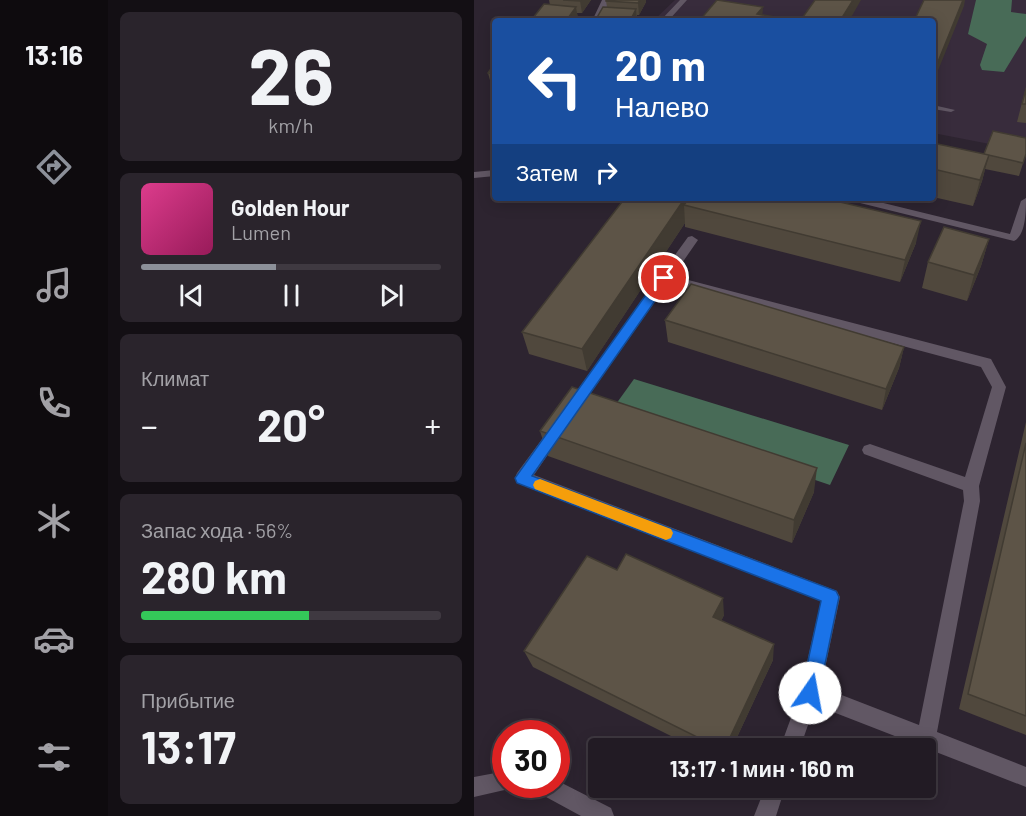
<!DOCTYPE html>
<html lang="ru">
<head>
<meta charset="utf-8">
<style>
  :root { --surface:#221b24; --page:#2a242c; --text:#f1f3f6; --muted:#a2a1a6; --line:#3f3941; --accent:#8c9099 }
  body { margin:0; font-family:Barlow,sans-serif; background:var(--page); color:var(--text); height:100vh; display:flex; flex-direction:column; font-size:22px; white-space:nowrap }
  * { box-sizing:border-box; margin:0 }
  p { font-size:20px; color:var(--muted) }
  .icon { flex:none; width:33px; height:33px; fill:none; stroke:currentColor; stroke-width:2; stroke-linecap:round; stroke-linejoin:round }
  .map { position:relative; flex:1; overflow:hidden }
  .panel { display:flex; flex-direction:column; gap:12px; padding:12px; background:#130f14; width:366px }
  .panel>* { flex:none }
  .top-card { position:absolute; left:18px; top:18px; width:444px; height:183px; border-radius:6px; box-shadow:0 3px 15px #0003,0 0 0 2px var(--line); background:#1a4fa0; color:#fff; overflow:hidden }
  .speed { position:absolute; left:18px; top:720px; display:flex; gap:12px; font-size:30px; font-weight:700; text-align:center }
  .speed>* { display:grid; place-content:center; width:78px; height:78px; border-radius:50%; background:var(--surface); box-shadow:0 3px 15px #0003,0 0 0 2px var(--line); line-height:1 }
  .speed .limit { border:9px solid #d22; background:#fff; color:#111 }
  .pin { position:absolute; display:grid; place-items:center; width:51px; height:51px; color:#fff; margin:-26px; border:3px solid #fff; border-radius:50%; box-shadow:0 2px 6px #0007 }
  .me { position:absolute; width:66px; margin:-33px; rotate:12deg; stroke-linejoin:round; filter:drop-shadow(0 0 4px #0008) }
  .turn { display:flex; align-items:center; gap:21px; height:126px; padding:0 24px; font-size:27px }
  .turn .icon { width:78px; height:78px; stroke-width:2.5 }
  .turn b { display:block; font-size:42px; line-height:51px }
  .then { display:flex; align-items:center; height:57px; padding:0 24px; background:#0003; gap:12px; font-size:22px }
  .big { font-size:45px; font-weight:700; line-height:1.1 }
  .panel .card { flex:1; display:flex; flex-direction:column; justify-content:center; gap:9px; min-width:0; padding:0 21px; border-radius:9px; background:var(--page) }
  .panel .dial { align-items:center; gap:0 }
  .dial b { font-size:78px; line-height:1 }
  .song { display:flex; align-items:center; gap:18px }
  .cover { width:72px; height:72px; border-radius:9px; background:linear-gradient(135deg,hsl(330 70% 55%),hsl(330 70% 35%)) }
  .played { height:6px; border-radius:3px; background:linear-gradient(90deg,var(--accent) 45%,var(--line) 45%) }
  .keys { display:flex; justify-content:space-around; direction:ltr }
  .heat { display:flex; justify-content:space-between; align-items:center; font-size:33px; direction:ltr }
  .charge { height:9px; border-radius:4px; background:linear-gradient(90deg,#34c759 56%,var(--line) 0) }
  .trip { position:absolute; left:114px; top:738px; width:348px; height:60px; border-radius:6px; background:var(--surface); box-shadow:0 3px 15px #0003,0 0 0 2px var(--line); font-weight:700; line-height:60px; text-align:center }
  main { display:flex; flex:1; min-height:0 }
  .menu { display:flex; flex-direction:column; width:108px; justify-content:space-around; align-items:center; background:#0e0b0e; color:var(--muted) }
  .menu .icon { width:42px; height:42px }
  .menu .active { color:var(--accent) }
  .menu b { font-size:27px; color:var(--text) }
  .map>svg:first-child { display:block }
  .built { fill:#382c3c }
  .forest { fill:#486b57 }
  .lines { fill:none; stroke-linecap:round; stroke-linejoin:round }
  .service { fill:#615764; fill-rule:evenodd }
  .minor { fill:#615764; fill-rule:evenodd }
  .wall { fill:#50483d }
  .shaded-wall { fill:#413b32 }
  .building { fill:#5d5447; stroke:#413b32; stroke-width:1.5 }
  .route { fill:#1a73e8; stroke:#114b97; stroke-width:1.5 }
  .slow { fill:#f59e0b }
</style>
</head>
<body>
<main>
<nav class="menu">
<b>13:16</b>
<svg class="icon active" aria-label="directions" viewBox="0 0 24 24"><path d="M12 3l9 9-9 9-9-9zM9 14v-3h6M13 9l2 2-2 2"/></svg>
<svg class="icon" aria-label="music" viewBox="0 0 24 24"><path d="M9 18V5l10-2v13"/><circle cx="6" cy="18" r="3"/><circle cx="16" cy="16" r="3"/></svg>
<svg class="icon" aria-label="phone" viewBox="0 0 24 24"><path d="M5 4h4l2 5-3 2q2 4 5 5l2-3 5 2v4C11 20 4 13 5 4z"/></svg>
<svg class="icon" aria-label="climate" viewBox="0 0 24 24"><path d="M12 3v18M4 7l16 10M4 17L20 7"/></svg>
<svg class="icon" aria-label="car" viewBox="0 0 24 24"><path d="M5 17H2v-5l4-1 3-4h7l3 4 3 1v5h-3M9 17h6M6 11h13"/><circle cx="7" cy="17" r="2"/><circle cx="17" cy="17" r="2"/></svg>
<svg class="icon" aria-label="filters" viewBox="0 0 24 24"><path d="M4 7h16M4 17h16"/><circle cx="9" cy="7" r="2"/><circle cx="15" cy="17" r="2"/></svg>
</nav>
<section class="panel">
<div class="card dial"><b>26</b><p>km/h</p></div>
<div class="card">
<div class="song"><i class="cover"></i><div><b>Golden Hour</b><p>Lumen</p></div></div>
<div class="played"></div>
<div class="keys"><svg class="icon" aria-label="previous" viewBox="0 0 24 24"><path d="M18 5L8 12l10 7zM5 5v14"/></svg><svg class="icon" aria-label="pause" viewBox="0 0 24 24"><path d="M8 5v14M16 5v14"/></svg><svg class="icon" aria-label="next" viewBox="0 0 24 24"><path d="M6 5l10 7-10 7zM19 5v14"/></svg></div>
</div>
<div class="card"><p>Климат</p>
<div class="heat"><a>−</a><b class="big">20°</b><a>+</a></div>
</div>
<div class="card"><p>Запас хода · 56%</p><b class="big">280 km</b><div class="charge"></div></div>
<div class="card"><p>Прибытие</p><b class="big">13:17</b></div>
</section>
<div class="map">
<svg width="552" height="816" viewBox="0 0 552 816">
  <rect width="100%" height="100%" fill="#2d2430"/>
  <path class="built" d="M201,0h351v151l-93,-18v-112h-280z"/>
  <path class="forest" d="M502,0h36l-1,12 15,2v22l-22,36 -22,-2 -2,-5 7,-21 -19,-10z
    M160,379l215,66 -19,40 -219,-74z"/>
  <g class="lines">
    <path class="service" d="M206,0h7l-19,21h-8z
      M459,105l22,5 -4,2 -18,-3z
      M372,198h17l147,36 11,-33 5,-3c0,13 0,37 -12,43l-166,-41z"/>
    <path class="minor" d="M128,0h8l-10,21h-8z
      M21,170v6l-21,2v-6z
      M218,236l6,4 -25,36 318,83 15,28 -27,99 1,15 -43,231 89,35v20l-211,-82 -15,43h-20l20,-55 21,-92 -304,-118 -2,-5 2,-5 34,-46h10l3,4 -3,4 -27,40 303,116 3,6 -19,90 98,38 45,-224 -1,-11 -99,-36 -2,-4 2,-4 6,-2 95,33 27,-90 -11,-20 -313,-84 -90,128h-10l-2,-4 2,-4 120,-166z
      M32,771v13h9l-2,4 -39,9v-20z
      M82,780l55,28 3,8h-33l-46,-25 -3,-7h24z
      M291,788h20l-9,28h-22z"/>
  </g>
  <path class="wall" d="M75,0h42l-9,13h-5l1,6 -1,2h-43l-1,-3 17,-13z
    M132,1l40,1 -7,13h-2v6h-42l12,-14z
    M21,63v28h-2l-5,-18z
    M552,87v36l-9,-1z
    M459,143l51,11h42l-7,22 -34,-7 -3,12 -9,25 -40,-9z
    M151,198h198l93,45 -16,39 -215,-55v-4l-98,148 -58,-17 -7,-22z
    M515,239l-8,27 -14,35 -45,-13 6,-26z
    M191,320l239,27 -5,21 -17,42 -214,-68z
    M552,422v313l-67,-26z
    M66,431l274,61 -22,51 -244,-87z
    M143,570l107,45 -3,6 52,39 -41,88h-37l-162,-81 -9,-16z"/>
  <path class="shaded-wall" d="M107,0h10l-9,13 -2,-12z
    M166,0h6v2l-7,13 -1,-12z
    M379,0h8l-12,21h-9z
    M489,0h2l-1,6 -31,77v-9z
    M102,7l2,12 -1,2h-11z
    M289,7l-1,14 -5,-7z
    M162,9l1,12h-7z
    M515,155l-7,26 -9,25 7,-26z
    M211,198h4l-5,7 1,18 -98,148 -5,-22z
    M447,221l-5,22 -16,39 5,-22z
    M515,239l-8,27 -14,35 7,-26z
    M430,347l-5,21 -17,42 4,-21z
    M343,468l-3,24 -22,51 2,-23z
    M249,598l1,17 -9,19 -2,-17z
    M300,644l-1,16 -41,88h-7z"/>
  <path class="building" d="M89,0h18l-1,1z
    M132,0h34l-2,3 -32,-2z
    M243,0l46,7 -6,7 42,7h-100z
    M341,0h38l-13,21h-40z
    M450,0h39l-30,74v-53h-19z
    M70,4l32,3 -10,14 -33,-3z
    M129,7l33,2 -6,12h-35z
    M21,63v11l-7,-1z
    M552,89v15h-4z
    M519,131l33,7v16l-3,9 -39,-9z
    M459,143l56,12 -9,25 -47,-11z
    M151,198h60l-103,151 -60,-17z
    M215,198h134l98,23 -16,39 -221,-55z
    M470,227l45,12 -15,36 -46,-13z
    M217,284l213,63 -18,42 -221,-69z
    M98,387l245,81 -23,52 -254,-89z
    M552,443v273l-58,-22z
    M152,554l97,44 -10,19 61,27 -49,104h-6l-195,-97 63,-95 30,14z"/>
  <path class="route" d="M190,274l6,4 -1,3 -137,195 304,115 3,6 -20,96 -3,6 -6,3 -6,-3 -3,-6 20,-92 -304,-118 -2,-5 145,-203z"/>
  <path class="slow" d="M66,479l131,50 2,4 -2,5 -5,2 -131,-51 -2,-4 2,-4z"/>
</svg>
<div class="speed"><div class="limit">30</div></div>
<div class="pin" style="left:190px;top:278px;background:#d93025"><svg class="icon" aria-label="arrive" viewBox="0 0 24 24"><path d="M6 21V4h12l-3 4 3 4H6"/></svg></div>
<svg class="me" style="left:336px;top:693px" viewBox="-20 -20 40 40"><circle r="19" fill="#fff"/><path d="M0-13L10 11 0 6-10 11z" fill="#1a73e8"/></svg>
<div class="trip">13:17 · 1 мин · 160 m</div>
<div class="top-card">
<div class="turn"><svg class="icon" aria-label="left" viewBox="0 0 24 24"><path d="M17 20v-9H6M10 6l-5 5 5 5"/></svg><div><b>20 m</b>Налево</div></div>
<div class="then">Затем<svg class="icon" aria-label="right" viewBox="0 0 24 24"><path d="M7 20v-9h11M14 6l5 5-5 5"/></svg></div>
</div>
</div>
</main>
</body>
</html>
